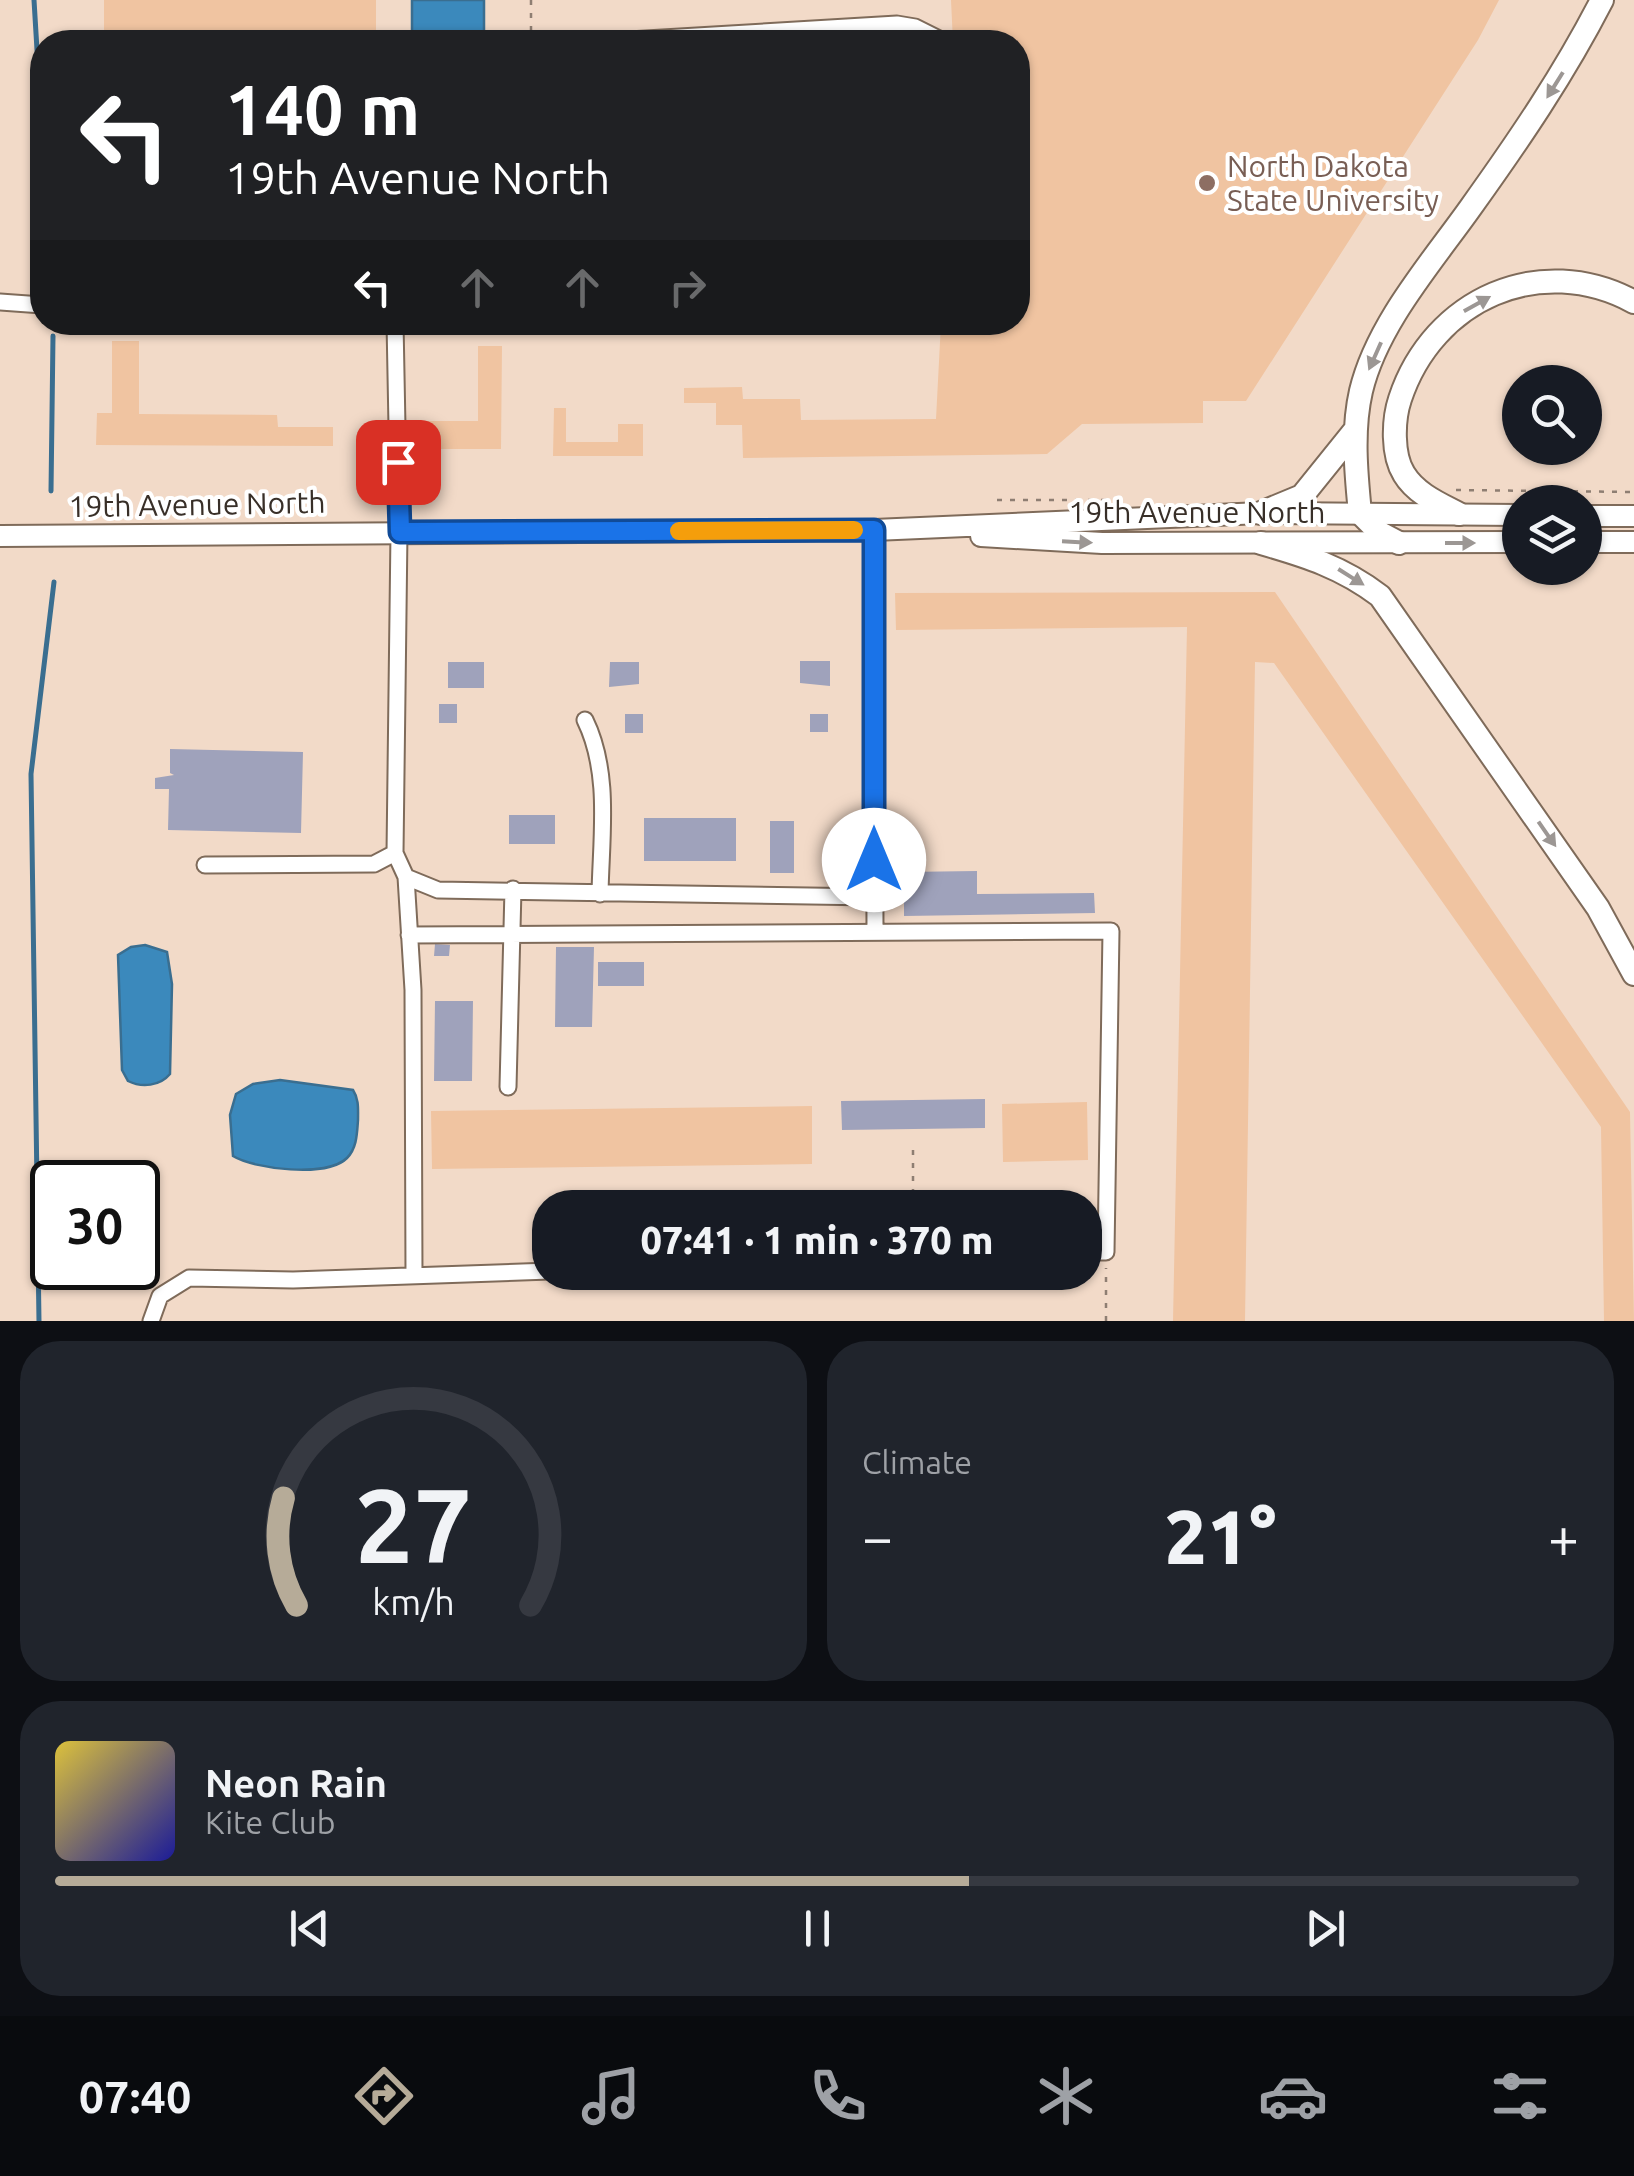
<!DOCTYPE html>
<html lang="en">
<head>
<meta charset="utf-8">
<style>
  :root { --surface:#171b24; --page:#20242c; --text:#f1f3f6; --muted:#9ea1a6; --line:#363941; --accent:#b6ab98 }
  body { margin:0; font-family:Ubuntu,sans-serif; background:var(--page); color:var(--text); height:100vh; display:flex; flex-direction:column; font-size:38px; white-space:nowrap }
  * { box-sizing:border-box; margin:0 }
  p { font-size:32px; color:var(--muted) }
  .icon { flex:none; width:55px; height:55px; fill:none; stroke:currentColor; stroke-width:2; stroke-linecap:round; stroke-linejoin:round }
  .map { position:relative; height:1321px; overflow:hidden }
  .side { display:flex; flex-direction:column; gap:20px; padding:20px; background:#0d0f14; flex:1 }
  .side>* { flex:none }
  .banner { position:absolute; left:30px; top:30px; width:1000px; height:305px; border-radius:40px; box-shadow:0 2px 8px #0004; background:#202124; color:#fff; overflow:hidden }
  .buttons { position:absolute; left:1502px; top:365px; display:grid; gap:20px }
  .buttons a { display:grid; place-items:center; width:100px; height:100px; border-radius:50%; background:var(--surface); box-shadow:0 2px 8px #0004; font-size:50px }
  .speed { position:absolute; left:30px; top:1160px; display:flex; gap:20px; font-size:50px; font-weight:700; text-align:center }
  .speed>* { display:grid; place-content:center; width:130px; height:130px; border-radius:50%; background:var(--surface); box-shadow:0 2px 8px #0004; line-height:1 }
  .speed .limit { border:5px solid #111; border-radius:15px; background:#fff; color:#111 }
  .pin { position:absolute; display:grid; place-items:center; width:85px; height:85px; color:#fff; margin:-42px; border-radius:20px; box-shadow:0 5px 15px #0006 }
  .me { position:absolute; width:110px; margin:-55px; rotate:0deg; stroke-linejoin:round; filter:drop-shadow(0 0 8px #0008) }
  .turn { display:flex; align-items:center; gap:35px; height:210px; padding:0 30px; font-size:45px }
  .turn .icon { width:130px; height:130px; stroke-width:2.5 }
  .turn b { display:block; font-size:70px; line-height:85px }
  .lanes { display:flex; align-items:center; height:95px; padding:0 30px; background:#0003; justify-content:center; gap:50px; direction:ltr }
  .lanes .off { opacity:.35 }
  .big { font-size:75px; font-weight:800; line-height:1.1 }
  .side .tile { flex:1; display:flex; flex-direction:column; justify-content:center; gap:15px; min-width:0; padding:0 35px; border-radius:40px; background:var(--page) }
  .side .dial { align-items:center; gap:0 }
  .dial svg { height:260px; overflow:visible; fill:none; stroke:var(--line); stroke-width:7; stroke-linecap:round; text-anchor:middle }
  .dial text { fill:var(--text); stroke:none }
  .song { display:flex; align-items:center; gap:30px }
  .cover { width:120px; height:120px; border-radius:15px; background:linear-gradient(135deg,hsl(50 70% 55%),hsl(240 70% 35%)) }
  .played { height:10px; border-radius:5px; background:linear-gradient(90deg,var(--accent) 60%,var(--line) 60%) }
  .keys { display:flex; justify-content:space-around; direction:ltr }
  .heat { display:flex; justify-content:space-between; align-items:center; font-size:55px; direction:ltr }
  .side .tiles { flex:1; display:grid; gap:20px; grid-template-columns:1fr 1fr }
  .tile:last-child { grid-column:span 2 }
  .trip { position:absolute; left:532px; top:1190px; width:570px; height:100px; border-radius:40px; background:var(--surface); box-shadow:0 2px 8px #0004; font-weight:800; line-height:100px; text-align:center }
  .tabs { display:flex; height:160px; justify-content:space-around; align-items:center; background:#090b0e; color:var(--muted) }
  .tabs .icon { width:70px; height:70px }
  .tabs .on { color:var(--accent) }
  .tabs b { font-size:45px; color:var(--text) }
  .map>svg:first-child { display:block }
  .green { fill:#f0c4a1 }
  .water { fill:#3b89bc; stroke:#3a6e90; stroke-width:2.5 }
  .lines { fill:none; stroke-linecap:round; stroke-linejoin:round }
  .stream { stroke:#3a6e90; stroke-width:5 }
  .building { fill:#9fa2bb }
  .minor-casing { stroke:#7f6b5a; stroke-width:19 }
  .major-casing { stroke:#7f6b5a; stroke-width:24 }
  .highway-casing { stroke:#7f6b5a; stroke-width:26 }
  .path { stroke:#8e7e72; stroke-width:2.5; stroke-dasharray:5 8; stroke-linecap:butt }
  .minor { stroke:#fff; stroke-width:15 }
  .major { stroke:#fff; stroke-width:20 }
  .highway { stroke:#fff; stroke-width:22 }
  .oneway { fill:#9c9794 }
  .route-casing { stroke:#114b97; stroke-width:25 }
  .route { stroke:#1a73e8; stroke-width:18 }
  .slow { stroke:#f59e0b; stroke-width:18 }
  .education-dot { fill:#8d6e63; stroke:#fff; stroke-width:4 }
  .labels { text-anchor:middle; dominant-baseline:central; stroke-width:8; stroke-linejoin:round; paint-order:stroke }
  .education-label { font-size:30px; fill:#785e54; stroke:#fff; text-anchor:start }
  .street-label { font-size:30px; fill:#382f28; stroke:#fff }
</style>
</head>
<body>
<div class="map">
<svg width="1634" height="1321" viewBox="0 0 1634 1321">
  <rect width="100%" height="100%" fill="#f2dac8"/>
  <path class="green" d="M104,0h272v42h-272z
    M951,0h548l-21,40 -232,361h-43v22l-121,1 -35,30 -304,4 -1,-33h-26v-22h-32v-15l58,-1 1,12h57l1,21 135,-1 5,-96 77,-1v-280h-65z
    M112,341h27v73l138,1 1,12h55v19l-237,-1 1,-32h15z
    M478,346h24l-1,103h-77v-28h54z
    M554,408h12v34h52v-18h25v32h-90z
    M1275,592l355,520 4,209h-30l-3,-194 -327,-464 -19,-1 -10,659h-72l14,-694 -291,3 -1,-37z
    M1087,1102l1,58 -85,2 -1,-58z
    M812,1106v58l-380,5 -1,-58z"/>
  <path class="water" d="M412,0h72v42h-72z
    M145,945l22,7 5,32 -2,90c-10,12 -28,14 -42,7l-6,-11 -4,-115 13,-8z
    M280,1080l73,10c6,9 5,19 5,30 -1,13 -1,28 -11,38 -20,20 -93,11 -114,-2l-3,-41 6,-21 17,-10z"/>
  <g class="lines">
    <path class="stream" d="M34,0l8,133
      M51,491l2,-155
      M39,1321l-8,-547 23,-192"/>
  </g>
  <path class="building" d="M800,661h30v25l-30,-3z
    M448,662h36v26h-36z
    M610,662h29v22l-30,3z
    M439,704h18v19h-18z
    M625,714h18v19h-18z
    M810,714h18v18h-18z
    M170,749l133,3 -2,81 -133,-3 1,-41h-14v-11l19,-3 -4,-2z
    M509,815h46v29h-46z
    M644,818h92v43h-92z
    M770,821h24v52h-24z
    M977,871v23l117,-1 1,20 -191,3v-44z
    M435,944l15,1 -1,11h-15z
    M556,947h38l-2,80h-37z
    M598,962h46v24h-46z
    M435,1001h38l-1,80h-38z
    M985,1099v29l-143,2 -1,-29z"/>
  <g class="lines">
    <defs>
      <path id="minor" d="M595,42l302,-18 18,3 30,15
        M0,302l42,3
        M395,322l4,210 -4,321 11,24 32,13 435,7
        M874,530l1,402
        M585,720c26,53 16,117 15,174
        M205,865l169,-1 21,-11
        M406,877l7,113 1,286
        M409,935l702,-4 -5,321h-21
        M508,1087l5,-198
        M151,1321l9,-25 29,-18 104,2 257,-9"/>
      <path id="major" d="M1585,516h49
        M0,536l874,-6 387,-17 259,2
        M981,536l121,7 418,-1
        M1585,542h49"/>
      <path id="highway" d="M1261,513l41,-17 54,-67
        M1459,514c-19,-10 -43,-20 -55,-40 -12,-19 -11,-54 -4,-75 33,-100 140,-148 234,-97
        M1261,543c45,13 81,24 119,53l218,312 36,66
        M1399,543l-19,-10 -20,-20c-4,-40 -8,-83 1,-122 16,-67 71,-129 110,-184 48,-67 93,-133 131,-207"/>
    </defs>
    <use href="#minor" class="minor-casing"/>
    <use href="#major" class="major-casing"/>
    <use href="#highway" class="highway-casing"/>
    <path class="path" d="M531,0v42
      M1456,490l178,2
      M997,500h126
      M913,1150v58
      M1106,1321v-53"/>
    <use href="#minor" class="minor"/>
    <use href="#major" class="major"/>
    <use href="#highway" class="highway"/>
  </g>
  <defs><path id="oneway-solid" d="M-6-.8H1V-3.2L6.5 0L1 3.2V.8H-6Z" transform="scale(2.5)"/></defs>
  <g class="oneway">
    <use href="#oneway-solid" transform="translate(1555 85) rotate(122)"/>
    <use href="#oneway-solid" transform="translate(1477 304) rotate(-29)"/>
    <use href="#oneway-solid" transform="translate(1375 356) rotate(114)"/>
    <use href="#oneway-solid" transform="translate(1077 542) rotate(3)"/>
    <use href="#oneway-solid" transform="translate(1460 543)"/>
    <use href="#oneway-solid" transform="translate(1351 577) rotate(32)"/>
    <use href="#oneway-solid" transform="translate(1547 834) rotate(55)"/>
  </g>
  <g class="lines">
    <defs>
      <path id="route" d="M398,462l2,70 474,-2v330"/>
    </defs>
    <use href="#route" class="route-casing"/>
    <use href="#route" class="route"/>
    <path class="slow" d="M679,531l175,-1"/>
  </g>
  <circle class="education-dot" cx="1207" cy="183" r="10"/>
  <g class="labels">
    <g class="education-label">
      <text x="1227" y="166">North Dakota<tspan x="1227" dy="34">State University</tspan></text>
    </g>
    <g class="street-label">
      <text transform="translate(197 504) rotate(-1)">19th Avenue North</text>
      <text x="1197" y="512">19th Avenue North</text>
    </g>
  </g>
</svg>
<div class="buttons">
<a><svg class="icon" aria-label="search" viewBox="0 0 24 24"><circle cx="10" cy="10" r="6"/><path d="M15 15l6 6"/></svg></a>
<a><svg class="icon" aria-label="layers" viewBox="0 0 24 24"><path d="M12 4l9 5-9 5-9-5zM3 14l9 5 9-5"/></svg></a>
</div>
<div class="speed"><div class="limit">30</div></div>
<div class="pin" style="left:398px;top:462px;background:#d93025"><svg class="icon" aria-label="arrive" viewBox="0 0 24 24"><path d="M6 21V4h12l-3 4 3 4H6"/></svg></div>
<svg class="me" style="left:874px;top:860px" viewBox="-20 -20 40 40"><circle r="19" fill="#fff"/><path d="M0-13L10 11 0 6-10 11z" fill="#1a73e8"/></svg>
<div class="trip">07:41 · 1 min · 370 m</div>
<div class="banner">
<div class="turn"><svg class="icon" aria-label="left" viewBox="0 0 24 24"><path d="M17 20v-9H6M10 6l-5 5 5 5"/></svg><div><b>140 m</b>19th Avenue North</div></div>
<div class="lanes"><svg class="icon" aria-label="left" viewBox="0 0 24 24"><path d="M17 20v-9H6M10 6l-5 5 5 5"/></svg><svg class="icon off" aria-label="ahead" viewBox="0 0 24 24"><path d="M12 20V5M6 11l6-6 6 6"/></svg><svg class="icon off" aria-label="ahead" viewBox="0 0 24 24"><path d="M12 20V5M6 11l6-6 6 6"/></svg><svg class="icon off" aria-label="right" viewBox="0 0 24 24"><path d="M7 20v-9h11M14 6l5 5-5 5"/></svg></div>
</div>
</div>
<section class="side">
<div class="tiles">
<div class="tile dial"><svg viewBox="0 0 100 80">
<path d="M14 69A42 42 0 1 1 86 69"/>
<path d="M14 69A42 42 0 0 1 10 36" stroke="#b6ab98"/>
<text x="50" y="56" font-size="32" font-weight="700">27</text>
<text x="50" y="72" font-size="11">km/h</text>
</svg></div>
<div class="tile"><p>Climate</p>
<div class="heat"><a>−</a><b class="big">21°</b><a>+</a></div>
</div>
<div class="tile">
<div class="song"><i class="cover"></i><div><b>Neon Rain</b><p>Kite Club</p></div></div>
<div class="played"></div>
<div class="keys"><svg class="icon" aria-label="previous" viewBox="0 0 24 24"><path d="M18 5L8 12l10 7zM5 5v14"/></svg><svg class="icon" aria-label="pause" viewBox="0 0 24 24"><path d="M8 5v14M16 5v14"/></svg><svg class="icon" aria-label="next" viewBox="0 0 24 24"><path d="M6 5l10 7-10 7zM19 5v14"/></svg></div>
</div>
</div>
</section>
<nav class="tabs">
<b>07:40</b>
<svg class="icon on" aria-label="directions" viewBox="0 0 24 24"><path d="M12 3l9 9-9 9-9-9zM9 14v-3h6M13 9l2 2-2 2"/></svg>
<svg class="icon" aria-label="music" viewBox="0 0 24 24"><path d="M9 18V5l10-2v13"/><circle cx="6" cy="18" r="3"/><circle cx="16" cy="16" r="3"/></svg>
<svg class="icon" aria-label="phone" viewBox="0 0 24 24"><path d="M5 4h4l2 5-3 2q2 4 5 5l2-3 5 2v4C11 20 4 13 5 4z"/></svg>
<svg class="icon" aria-label="climate" viewBox="0 0 24 24"><path d="M12 3v18M4 7l16 10M4 17L20 7"/></svg>
<svg class="icon" aria-label="car" viewBox="0 0 24 24"><path d="M5 17H2v-5l4-1 3-4h7l3 4 3 1v5h-3M9 17h6M6 11h13"/><circle cx="7" cy="17" r="2"/><circle cx="17" cy="17" r="2"/></svg>
<svg class="icon" aria-label="filters" viewBox="0 0 24 24"><path d="M4 7h16M4 17h16"/><circle cx="9" cy="7" r="2"/><circle cx="15" cy="17" r="2"/></svg>
</nav>
</body>
</html>
